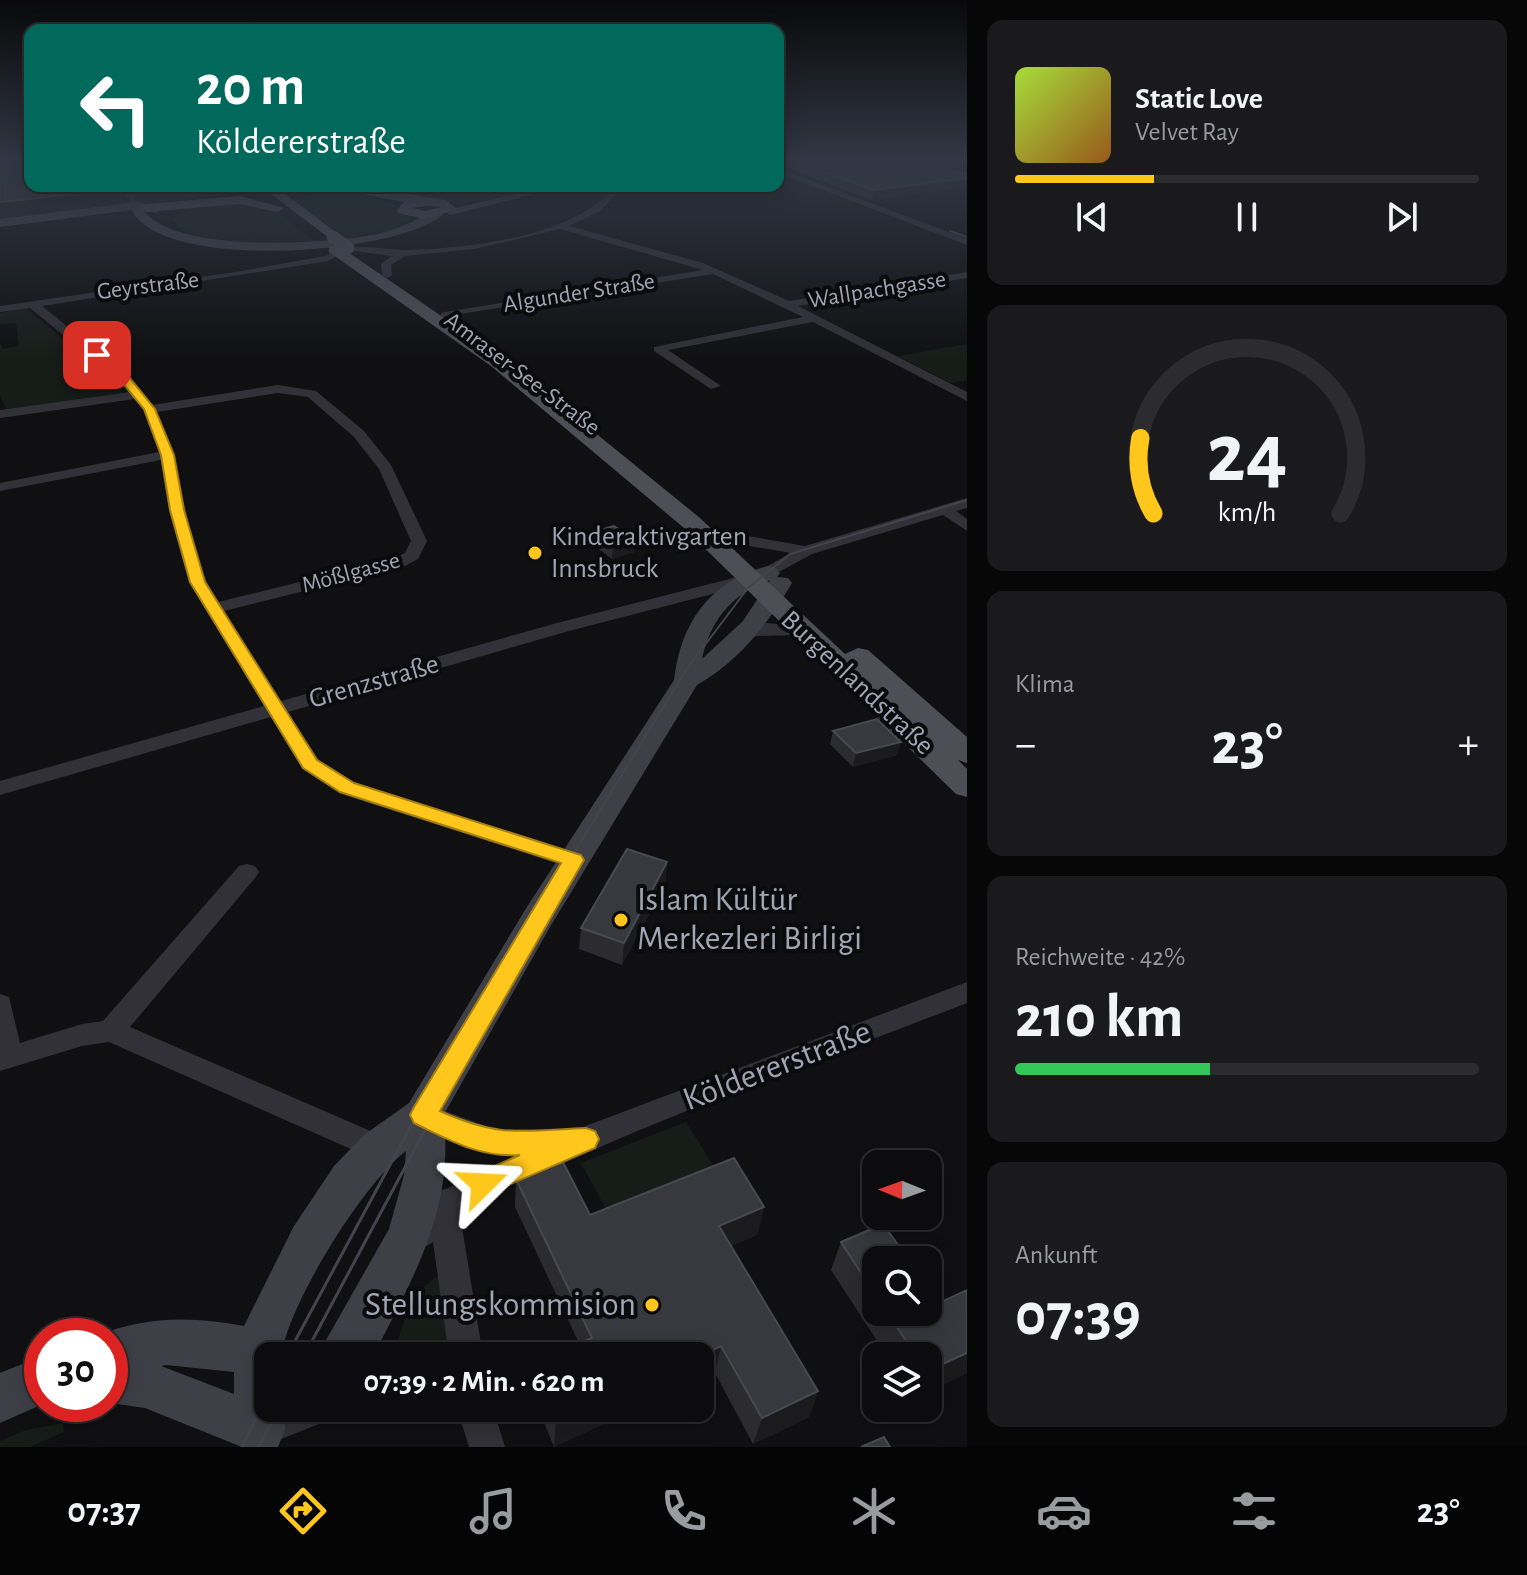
<!DOCTYPE html>
<html lang="de">
<head>
<meta charset="utf-8">
<style>
  :root { --surface:#0c0c0e; --page:#1a1a1c; --text:#f1f3f6; --muted:#9a9b9e; --line:#2c2c2e; --accent:#ffc61b }
  body { margin:0; font-family:"Alegreya Sans",sans-serif; background:var(--page); color:var(--text); height:100vh; display:flex; flex-direction:column; font-size:30px; white-space:nowrap }
  * { box-sizing:border-box; margin:0 }
  p { font-size:26px; color:var(--muted) }
  .icon { flex:none; width:44px; height:44px; fill:none; stroke:currentColor; stroke-width:2; stroke-linecap:round; stroke-linejoin:round }
  .map { position:relative; flex:1; overflow:hidden }
  .sheet { display:flex; flex-direction:column; gap:20px; padding:20px; background:#070708; width:560px }
  .sheet>* { flex:none }
  .guide { position:absolute; left:24px; top:24px; width:760px; height:168px; border-radius:16px; box-shadow:0 4px 20px #0003,0 0 0 2px var(--line); background:#00695c; color:#fff; overflow:hidden }
  .needle { width:52px; rotate:271deg }
  .buttons { position:absolute; left:862px; top:1150px; display:grid; gap:16px }
  .buttons a { display:grid; place-items:center; width:80px; height:80px; border-radius:16px; background:var(--surface); box-shadow:0 4px 20px #0003,0 0 0 2px var(--line); font-size:40px }
  .speed { position:absolute; left:24px; top:1318px; display:flex; gap:16px; font-size:40px; font-weight:700; text-align:center }
  .speed>* { display:grid; place-content:center; width:104px; height:104px; border-radius:50%; background:var(--surface); box-shadow:0 4px 20px #0003,0 0 0 2px var(--line); line-height:1 }
  .speed .limit { border:12px solid #d22; background:#fff; color:#111 }
  .pin { position:absolute; display:grid; place-items:center; width:68px; height:68px; color:#fff; margin:-34px; border-radius:16px; box-shadow:0 4px 12px #0006 }
  .me { position:absolute; width:88px; margin:-44px; rotate:69deg; stroke-linejoin:round; filter:drop-shadow(0 0 6px #0008) }
  .turn { display:flex; align-items:center; gap:28px; height:168px; padding:0 40px; font-size:36px }
  .turn .icon { width:104px; height:104px; stroke-width:2.5 }
  .turn b { display:block; font-size:56px; line-height:68px }
  .big { font-size:60px; font-weight:700; line-height:1.1 }
  .sheet .tile { flex:1; display:flex; flex-direction:column; justify-content:center; gap:12px; min-width:0; padding:0 28px; border-radius:16px; background:var(--page) }
  .sheet .dial { align-items:center; gap:0 }
  .dial svg { height:208px; overflow:visible; fill:none; stroke:var(--line); stroke-width:7; stroke-linecap:round; text-anchor:middle }
  .dial text { fill:var(--text); stroke:none }
  .song { display:flex; align-items:center; gap:24px }
  .cover { width:96px; height:96px; border-radius:12px; background:linear-gradient(135deg,hsl(80 70% 55%),hsl(30 70% 35%)) }
  .played { height:8px; border-radius:4px; background:linear-gradient(90deg,var(--accent) 30%,var(--line) 30%) }
  .keys { display:flex; justify-content:space-around; direction:ltr }
  .heat { display:flex; justify-content:space-between; align-items:center; font-size:44px; direction:ltr }
  .charge { height:12px; border-radius:6px; background:linear-gradient(90deg,#34c759 42%,var(--line) 0) }
  .trip { position:absolute; left:254px; top:1342px; width:460px; height:80px; border-radius:16px; background:var(--surface); box-shadow:0 4px 20px #0003,0 0 0 2px var(--line); font-weight:700; line-height:80px; text-align:center }
  .dock { display:flex; height:128px; justify-content:space-around; align-items:center; background:#050506; color:var(--muted) }
  .dock .icon { width:56px; height:56px }
  .dock .current { color:var(--accent) }
  .dock b { font-size:36px; color:var(--text) }
  main { display:flex; flex:1; min-height:0 }
  .map>svg:first-child { display:block }
  .built { fill:#1c1c1f }
  .green { fill:#161d18 }
  .lines { fill:none; stroke-linecap:round; stroke-linejoin:round }
  .street { fill:#313137; fill-rule:evenodd }
  .secondary { fill:#3f4047; fill-rule:evenodd }
  .primary { fill:#4d4e56; fill-rule:evenodd }
  .tram-far1 { stroke:#44454c; stroke-width:2 }
  .tram { stroke:#44454c; stroke-width:3 }
  .primary-bridge { stroke:#4d4e56; stroke-width:13 }
  .wall { fill:#2c2c30 }
  .shaded-wall { fill:#1b1b1e }
  .building { fill:#38393e; stroke:#484a51; stroke-width:2 }
  .route { fill:#ffc61b; stroke:#a68112; stroke-width:2 }
  .poi-dot { fill:#ffc61b; stroke:#0b0b0d; stroke-width:3 }
  .labels { text-anchor:middle; dominant-baseline:central; stroke-width:8; stroke-linejoin:round; paint-order:stroke }
  .far-street-label { font-size:24px; fill:#a0a5b4; stroke:#0b0b0d }
  .poi-label { font-size:28px; fill:#a0a5b4; stroke:#0b0b0d; text-anchor:start }
  .street-label { font-size:28px; fill:#a0a5b4; stroke:#0b0b0d }
  .near-poi-label { font-size:34px; fill:#a0a5b4; stroke:#0b0b0d; text-anchor:start }
  .near-street-label { font-size:34px; fill:#a0a5b4; stroke:#0b0b0d }
</style>
</head>
<body>
<main>
<div class="map">
<svg width="967" height="1447" viewBox="0 0 967 1447">
  <rect width="100%" height="100%" fill="#101012"/>
  <path class="built" d="M0,164l30,22h216l-20,9 -226,24z
    M284,186h151l13,9 3,8z"/>
  <path class="green" d="M435,186h102l1,1 -29,10 -55,7z
    M351,191l46,14 -2,5 17,9 -25,12 -42,8 -51,-38 19,-8z
    M239,202l36,8 42,33c-32,2 -128,8 -144,-24l13,-11z
    M19,309h8l84,70 11,14 -116,16 -6,-14v-52l3,6 16,-3 -3,-23 -16,1v-11z
    M967,344v36l-16,3 -53,-27z
    M686,1122l35,56 -108,44 -32,-59z
    M441,1275l15,81h-60c2,-27 18,-70 45,-81z
    M63,1423l1,9 -34,15h-30v-6l26,-11z"/>
  <g class="lines">
    <path class="street" d="M778,168l189,71v6l-189,-72z
      M120,186h8l12,22h-6z
      M616,186h8l-24,25 -31,15 134,37 86,38 178,-29v6l-169,28 169,86v9l-154,-79 -145,28 53,36 -10,3 -57,-38v-4l149,-30 -90,-43 -272,43v-4l4,-1 258,-42 -143,-41 -85,20 -70,7 -14,9 1,10 -5,3 -5,-3 -1,-11 11,-8 -45,-6c14,-7 44,1 61,0 62,-2 166,-13 208,-64z
      M338,249l3,5 -13,7 -286,45 87,70 23,29 126,-20 38,6 48,40 27,34 36,76 -9,18 -13,7 -181,45 57,90 276,-78 192,-49 6,1v8l-186,48 -281,81 30,47 37,24 226,71 4,6 -4,6h-16l-226,-73 -36,-24 -32,-52 -271,78v-14l264,-75 -75,-124 -20,-72 -8,-50 -161,31v-8l159,-31 -16,-42 -8,-11 -135,19v-8l129,-18 -8,-10 -91,-74 -30,4v-6l242,-35 83,-15zM278,393l30,4 46,40 25,32 32,72 -6,12 -12,6 -175,43c-27,-42 -32,-95 -43,-143 -4,-16 -12,-32 -18,-47z
      M967,498v10l-11,3 11,8v12l-24,-16 -131,39 -44,24 -6,-1v-8l29,-16 -65,-11 -8,-5 8,-5 79,14z
      M766,623l36,3 9,5c-8,7 -47,3 -64,6l-9,-5 3,-4z
      M247,864l8,2 4,6 -4,6 -125,149 259,112 5,9 -5,9 -10,4 -10,-4 -260,-115 -27,4 -82,25v-77l9,3 11,46 62,-19 21,-3 136,-155z
      M967,982v21c-134,52 -272,101 -403,160 -34,14 -77,27 -104,52l23,141h-34l-16,-114 -18,11 -11,-4 -5,-11 5,-11 24,-22 4,-13 14,-3 68,-33 -35,-5 -66,-27 -4,-9 4,-9 10,-3 71,26 81,1z
      M269,1408h66l-6,12 -68,27 -13,-5 -5,-13 5,-13z
      M457,1408h36l12,39h-36z"/>
    <path class="secondary" d="M545,186l17,1 -112,28 -6,-4z
      M137,202l21,5v6l-14,-2c32,43 185,33 233,23 20,-5 38,-13 57,-23l10,3c-46,41 -283,58 -312,-4l-132,17v-8z
      M768,566l8,2 4,5 -3,4 11,1 4,5c-25,42 -52,77 -95,102l-147,242 -107,189c13,89 -30,163 -70,240h-56l72,-127 15,-54 2,-24c-43,33 -117,152 -125,205h-13v52h16l1,21 -7,18h-36l-97,-39 -35,-5v-67h-14c49,-20 96,-20 148,-10l50,-100 40,-60 30,-31 45,-32 116,-193 149,-230c7,-58 36,-99 94,-114zM770,580l-27,41 -41,38c9,-40 29,-64 68,-79zM166,1365l68,7v22l-73,-28z
      M42,1356l1,48 -43,19v-50z"/>
    <path class="primary" d="M360,186l86,14 11,9 -32,10 -27,-6 -1,-3 7,-8 -47,-9 -77,-3 58,44 2,3 -7,4 -71,-54zM425,206l16,1 -16,4 -13,-3z
      M240,196l44,12 -6,4 -38,-8 -94,8 -6,-4 6,-4z
      M329,246h10l164,112 197,160 145,136 13,-6 10,2 99,87v26l-9,-3 9,9v28l-11,-3 -272,-266 -193,-162 -162,-114z"/>
    <path class="tram-far1" d="M950,231l17,6
      M440,1072l246,-402 62,-82 42,-34 177,-54
      M456,1072l31,-58"/>
    <path class="tram" d="M287,1356l154,-286
      M304,1356l153,-286
      M242,1447l26,-53
      M259,1447l19,-39"/>
    <path class="primary-bridge" d="M333,237l15,11"/>
  </g>
  <path class="wall" d="M778,159h174l6,1 -2,10h-3l14,4v13l-95,13 -94,-35z
    M593,532l42,8 -1,12 -22,7 -20,-15z
    M833,731l64,24 -44,12 -23,-23z
    M667,862l-2,22 -43,81 -43,-16 2,-21z
    M516,1179l74,36 174,-8 -7,28 -26,11 87,145 -9,26 -56,27 -38,-71 -15,7v-24l-121,-13 -64,-136z
    M841,1242l35,18v52h52l39,61 -39,19v-36h-41l-56,-86z
    M538,1408h100l-84,39z"/>
  <path class="shaded-wall" d="M958,160l-2,10 -24,4 2,-10z
    M967,178v9l-95,13 2,-10z
    M107,191l2,8 -109,12v-9z
    M635,540l-1,12 -22,7 1,-12z
    M901,742l-4,13 -44,12 3,-14z
    M667,862l-2,22 -43,81 2,-22z
    M764,1207l-7,28 -44,19 6,-28z
    M721,1346l-6,27 -15,7v-24z
    M967,1353v20l-39,19v-21z
    M818,1391l-9,26 -56,27 9,-26z
    M584,1408h54l-84,39 2,-26z"/>
  <path class="building" d="M18,159h12v27h74l3,5 -107,11v-39z
    M787,159h165l6,1 -24,4 33,10v4l-93,12z
    M614,526l21,14 -22,7 -20,-15z
    M877,719l24,23 -45,11 -23,-22z
    M627,849l40,13 -43,81 -43,-15z
    M734,1158l30,49 -45,19 99,165 -56,27 -41,-72 -21,10h-150l42,-18 -76,-159 47,-17 27,53z
    M883,1224l26,36h-33v36l-35,-54z
    M928,1287l11,16 28,-13v63l-39,18v-15h-12l-29,-44h41z
    M551,1408h33l-28,13z
    M884,1437l6,10h-29z"/>
  <linearGradient id="sky" x2="0" y2="1"><stop stop-color="#09090a"/><stop offset="0.44" stop-color="#313744"/><stop offset="1" stop-color="#313744" stop-opacity="0"/></linearGradient>
  <rect width="967" height="362" fill="url(#sky)"/>
  <path class="route" d="M93,353h8l28,24 26,32 19,46 10,55 21,72 112,178 37,23 227,72 3,5 -144,251c60,27 82,20 146,17l9,3 4,8 -4,9 -112,48 -10,-4 -4,-8 4,-9 47,-20c-40,3 -71,-15 -106,-32l-4,-8 4,-8 147,-244 -221,-71 -37,-24 -113,-186 -20,-72 -9,-55 -17,-46 -23,-28 -28,-24z"/>
  <g class="poi-dot">
    <circle cx="535" cy="553" r="8"/>
    <circle cx="621" cy="920" r="8"/>
    <circle cx="652" cy="1305" r="8"/>
  </g>
  <g class="labels">
    <g class="far-street-label">
      <text transform="translate(148 286) rotate(-7)">Geyrstraße</text>
      <text transform="translate(877 290) rotate(-9)">Wallpachgasse</text>
      <text transform="translate(579 293) rotate(-9)">Algunder Straße</text>
      <text transform="translate(522 374) rotate(37)">Amraser-See-Straße</text>
      <text transform="translate(351 573) rotate(-15)">Mößlgasse</text>
    </g>
    <g class="poi-label">
      <text x="551" y="537">Kinderaktivgarten<tspan x="551" dy="32">Innsbruck</tspan></text>
    </g>
    <g class="street-label">
      <text transform="translate(374 682) rotate(-16)">Grenzstraße</text>
      <text transform="translate(857 683) rotate(43)">Burgenlandstraße</text>
    </g>
    <g class="near-poi-label">
      <text x="637" y="900">Islam Kültür<tspan x="637" dy="39">Merkezleri Birligi</tspan></text>
      <text x="636" y="1305" text-anchor="end">Stellungskommision</text>
    </g>
    <g class="near-street-label">
      <text transform="translate(777 1066) rotate(-21)">Köldererstraße</text>
    </g>
  </g>
</svg>
<div class="buttons">
<a><svg class="needle" viewBox="-14 -14 28 28"><path d="M0-13l5 13h-10z" fill="#e53935"/><path d="M0 13l5-13h-10z" fill="#9a9b9e"/></svg></a>
<a><svg class="icon" aria-label="search" viewBox="0 0 24 24"><circle cx="10" cy="10" r="6"/><path d="M15 15l6 6"/></svg></a>
<a><svg class="icon" aria-label="layers" viewBox="0 0 24 24"><path d="M12 4l9 5-9 5-9-5zM3 14l9 5 9-5"/></svg></a>
</div>
<div class="speed"><div class="limit">30</div></div>
<div class="pin" style="left:97px;top:355px;background:#d93025"><svg class="icon" aria-label="arrive" viewBox="0 0 24 24"><path d="M6 21V4h12l-3 4 3 4H6"/></svg></div>
<svg class="me" style="left:483px;top:1184px" viewBox="-20 -20 40 40"><path d="M0-17L14 15 0 8-14 15z" fill="#ffc61b" stroke="#fff" stroke-width="4"/></svg>
<div class="trip">07:39 · 2 Min. · 620 m</div>
<div class="guide">
<div class="turn"><svg class="icon" aria-label="left" viewBox="0 0 24 24"><path d="M17 20v-9H6M10 6l-5 5 5 5"/></svg><div><b>20 m</b>Köldererstraße</div></div>
</div>
</div>
<section class="sheet">
<div class="tile">
<div class="song"><i class="cover"></i><div><b>Static Love</b><p>Velvet Ray</p></div></div>
<div class="played"></div>
<div class="keys"><svg class="icon" aria-label="previous" viewBox="0 0 24 24"><path d="M18 5L8 12l10 7zM5 5v14"/></svg><svg class="icon" aria-label="pause" viewBox="0 0 24 24"><path d="M8 5v14M16 5v14"/></svg><svg class="icon" aria-label="next" viewBox="0 0 24 24"><path d="M6 5l10 7-10 7zM19 5v14"/></svg></div>
</div>
<div class="tile dial"><svg viewBox="0 0 100 80">
<path d="M14 69A42 42 0 1 1 86 69"/>
<path d="M14 69A42 42 0 0 1 9 40" stroke="#ffc61b"/>
<text x="50" y="56" font-size="32" font-weight="700">24</text>
<text x="50" y="72" font-size="11">km/h</text>
</svg></div>
<div class="tile"><p>Klima</p>
<div class="heat"><a>−</a><b class="big">23°</b><a>+</a></div>
</div>
<div class="tile"><p>Reichweite · 42%</p><b class="big">210 km</b><div class="charge"></div></div>
<div class="tile"><p>Ankunft</p><b class="big">07:39</b></div>
</section>
</main>
<nav class="dock">
<b>07:37</b>
<svg class="icon current" aria-label="directions" viewBox="0 0 24 24"><path d="M12 3l9 9-9 9-9-9zM9 14v-3h6M13 9l2 2-2 2"/></svg>
<svg class="icon" aria-label="music" viewBox="0 0 24 24"><path d="M9 18V5l10-2v13"/><circle cx="6" cy="18" r="3"/><circle cx="16" cy="16" r="3"/></svg>
<svg class="icon" aria-label="phone" viewBox="0 0 24 24"><path d="M5 4h4l2 5-3 2q2 4 5 5l2-3 5 2v4C11 20 4 13 5 4z"/></svg>
<svg class="icon" aria-label="climate" viewBox="0 0 24 24"><path d="M12 3v18M4 7l16 10M4 17L20 7"/></svg>
<svg class="icon" aria-label="car" viewBox="0 0 24 24"><path d="M5 17H2v-5l4-1 3-4h7l3 4 3 1v5h-3M9 17h6M6 11h13"/><circle cx="7" cy="17" r="2"/><circle cx="17" cy="17" r="2"/></svg>
<svg class="icon" aria-label="filters" viewBox="0 0 24 24"><path d="M4 7h16M4 17h16"/><circle cx="9" cy="7" r="2"/><circle cx="15" cy="17" r="2"/></svg>
<b>23°</b>
</nav>
</body>
</html>
